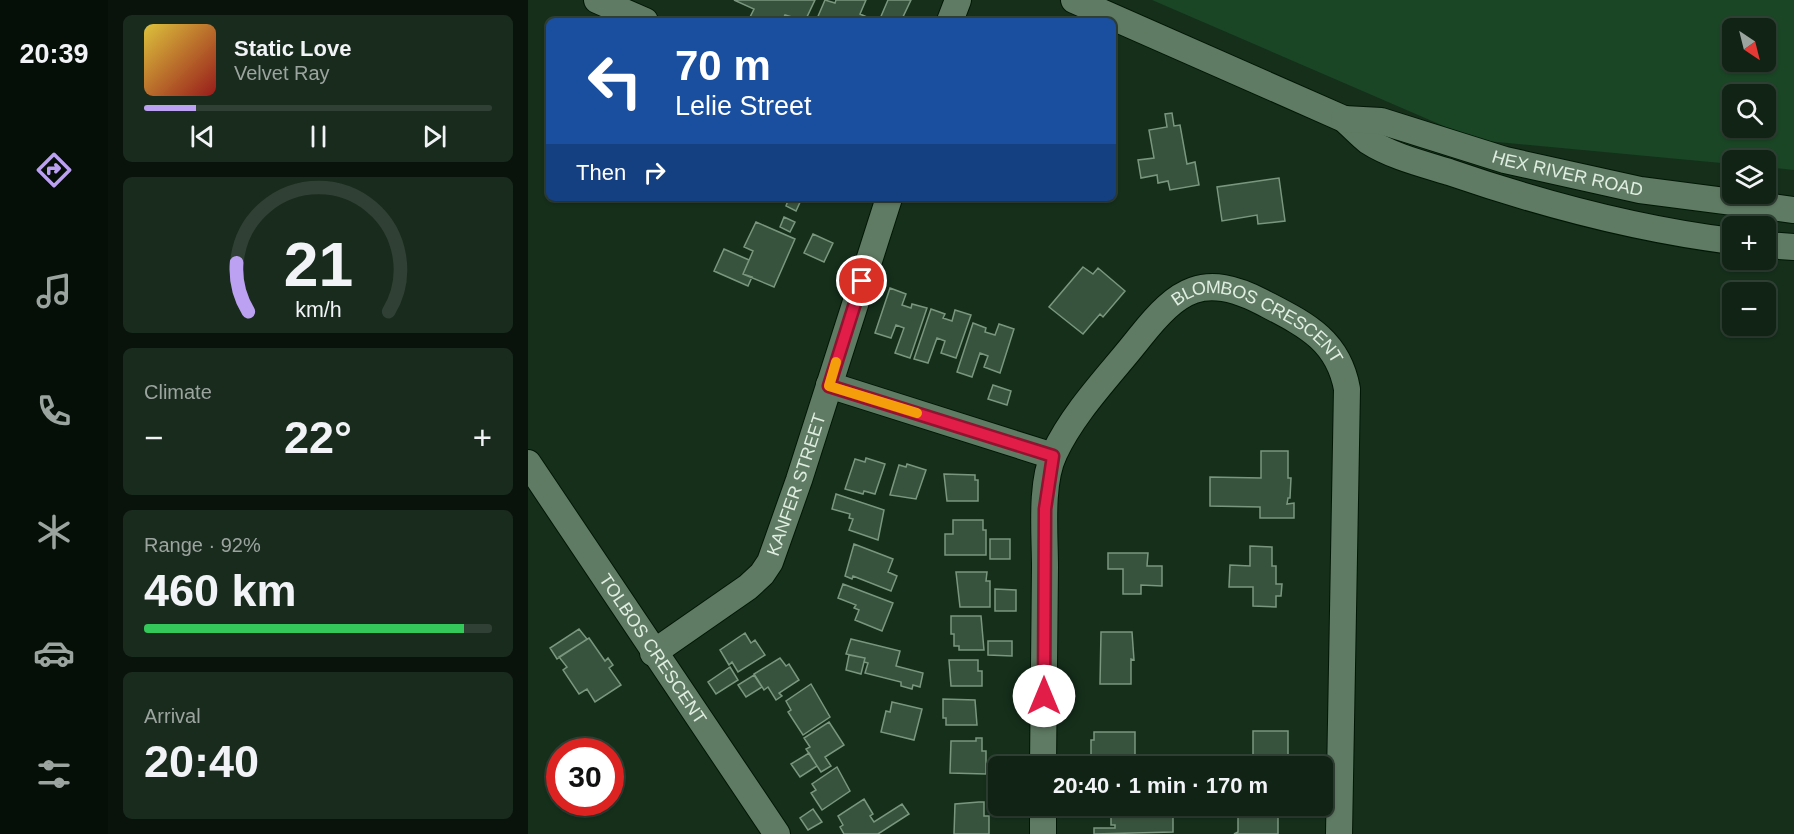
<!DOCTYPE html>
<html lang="en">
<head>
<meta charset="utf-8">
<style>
  :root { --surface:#102314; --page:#192b1d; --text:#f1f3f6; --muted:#9ca4a0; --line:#304034; --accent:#bca0f2 }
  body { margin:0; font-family:Arial,sans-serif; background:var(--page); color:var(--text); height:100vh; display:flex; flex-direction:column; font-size:22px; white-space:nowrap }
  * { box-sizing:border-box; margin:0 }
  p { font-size:20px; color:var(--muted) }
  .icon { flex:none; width:33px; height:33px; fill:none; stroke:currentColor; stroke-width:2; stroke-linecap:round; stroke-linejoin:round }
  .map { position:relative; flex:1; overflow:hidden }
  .drawer { display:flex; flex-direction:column; gap:15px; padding:15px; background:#09130b; width:420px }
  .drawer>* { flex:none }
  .top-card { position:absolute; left:18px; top:18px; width:570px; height:183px; border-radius:9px; box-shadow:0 2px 4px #0004,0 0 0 2px var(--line); background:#1a4fa0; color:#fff; overflow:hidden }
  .needle { width:39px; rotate:145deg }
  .tools { position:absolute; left:1194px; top:18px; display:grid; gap:12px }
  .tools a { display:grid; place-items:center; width:54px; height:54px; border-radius:9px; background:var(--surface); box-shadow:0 2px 4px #0004,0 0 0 2px var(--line); font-size:30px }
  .speed { position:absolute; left:18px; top:738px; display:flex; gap:12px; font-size:30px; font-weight:700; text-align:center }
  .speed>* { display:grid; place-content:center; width:78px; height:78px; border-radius:50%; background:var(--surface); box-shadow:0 2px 4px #0004,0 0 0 2px var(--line); line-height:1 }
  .speed .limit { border:9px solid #d22; background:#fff; color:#111 }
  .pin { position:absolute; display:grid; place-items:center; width:51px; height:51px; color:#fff; margin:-26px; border:3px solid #fff; border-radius:50%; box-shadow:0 2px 6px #0007 }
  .me { position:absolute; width:66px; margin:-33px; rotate:0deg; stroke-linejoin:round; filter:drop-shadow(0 0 4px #0008) }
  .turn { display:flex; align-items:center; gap:21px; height:126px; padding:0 30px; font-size:27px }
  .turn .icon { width:78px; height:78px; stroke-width:2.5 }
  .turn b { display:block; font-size:42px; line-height:51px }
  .then { display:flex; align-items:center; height:57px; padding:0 30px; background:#0003; gap:12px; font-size:22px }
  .big { font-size:45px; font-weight:600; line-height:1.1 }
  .drawer .card { flex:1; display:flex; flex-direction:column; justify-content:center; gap:9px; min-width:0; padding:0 21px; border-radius:9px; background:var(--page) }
  .drawer .dial { align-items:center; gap:0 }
  .dial svg { height:156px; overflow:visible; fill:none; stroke:var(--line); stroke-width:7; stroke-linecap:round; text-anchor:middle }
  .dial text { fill:var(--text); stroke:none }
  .song { display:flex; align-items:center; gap:18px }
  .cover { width:72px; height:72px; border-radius:9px; background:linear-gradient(135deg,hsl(50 70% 55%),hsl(0 70% 35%)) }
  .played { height:6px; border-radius:3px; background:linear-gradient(90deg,var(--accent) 15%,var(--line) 15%) }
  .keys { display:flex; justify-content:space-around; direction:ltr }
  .heat { display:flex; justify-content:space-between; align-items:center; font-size:33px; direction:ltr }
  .charge { height:9px; border-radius:4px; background:linear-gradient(90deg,#34c759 92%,var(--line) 0) }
  .trip { position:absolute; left:460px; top:756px; width:345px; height:60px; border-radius:9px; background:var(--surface); box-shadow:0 2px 4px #0004,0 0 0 2px var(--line); font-weight:600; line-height:60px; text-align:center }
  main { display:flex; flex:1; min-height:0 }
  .dock { display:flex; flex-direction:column; width:108px; justify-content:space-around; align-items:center; background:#060e08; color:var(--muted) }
  .dock .icon { width:42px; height:42px }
  .dock .current { color:var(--accent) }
  .dock b { font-size:27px; color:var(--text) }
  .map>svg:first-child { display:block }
  .green { fill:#1a4625; fill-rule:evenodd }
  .building { fill:#38533d; stroke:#7a977e; stroke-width:1.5 }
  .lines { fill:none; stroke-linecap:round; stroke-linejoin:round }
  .minor-casing { stroke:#001705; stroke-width:28 }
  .minor { stroke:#5f7b63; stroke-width:26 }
  .route-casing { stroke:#92132f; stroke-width:15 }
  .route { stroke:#e11d48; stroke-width:10 }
  .slow { stroke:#f59e0b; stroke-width:10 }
  .labels { text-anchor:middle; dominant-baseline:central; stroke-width:6; stroke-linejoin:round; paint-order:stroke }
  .street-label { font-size:18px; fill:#dfeee1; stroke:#152f1b }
</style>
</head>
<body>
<main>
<nav class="dock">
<b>20:39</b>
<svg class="icon current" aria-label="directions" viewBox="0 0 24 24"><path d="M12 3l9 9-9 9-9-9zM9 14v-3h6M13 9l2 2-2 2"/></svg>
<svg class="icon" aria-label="music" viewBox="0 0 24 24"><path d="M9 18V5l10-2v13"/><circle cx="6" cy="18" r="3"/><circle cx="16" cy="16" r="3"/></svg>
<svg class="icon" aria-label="phone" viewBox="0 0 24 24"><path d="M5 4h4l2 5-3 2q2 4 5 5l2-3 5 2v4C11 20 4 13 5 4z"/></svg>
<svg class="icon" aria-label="climate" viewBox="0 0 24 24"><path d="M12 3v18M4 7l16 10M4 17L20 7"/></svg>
<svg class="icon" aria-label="car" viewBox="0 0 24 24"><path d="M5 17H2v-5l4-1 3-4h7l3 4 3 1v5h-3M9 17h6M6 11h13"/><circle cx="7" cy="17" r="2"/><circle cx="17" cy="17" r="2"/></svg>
<svg class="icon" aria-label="filters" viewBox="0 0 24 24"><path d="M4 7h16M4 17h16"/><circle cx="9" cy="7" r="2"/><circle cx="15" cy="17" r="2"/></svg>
</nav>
<section class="drawer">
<div class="card">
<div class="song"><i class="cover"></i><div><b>Static Love</b><p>Velvet Ray</p></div></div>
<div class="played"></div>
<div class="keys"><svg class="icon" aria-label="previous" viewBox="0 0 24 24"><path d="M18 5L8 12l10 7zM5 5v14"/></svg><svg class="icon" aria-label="pause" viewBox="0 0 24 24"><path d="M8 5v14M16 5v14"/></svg><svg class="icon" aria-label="next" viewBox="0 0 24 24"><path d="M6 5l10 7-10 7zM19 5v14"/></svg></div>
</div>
<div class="card dial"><svg viewBox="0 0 100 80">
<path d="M14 69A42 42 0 1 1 86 69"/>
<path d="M14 69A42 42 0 0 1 8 44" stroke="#bca0f2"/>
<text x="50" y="56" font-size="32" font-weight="700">21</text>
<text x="50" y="72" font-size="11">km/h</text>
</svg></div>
<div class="card"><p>Climate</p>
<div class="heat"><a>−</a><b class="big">22°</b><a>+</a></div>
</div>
<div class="card"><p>Range · 92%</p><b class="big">460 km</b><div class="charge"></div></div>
<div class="card"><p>Arrival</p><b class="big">20:40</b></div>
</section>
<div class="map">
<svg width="1266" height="834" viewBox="0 0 1266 834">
  <rect width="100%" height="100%" fill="#152f1b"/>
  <path class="green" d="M624,0h642v170l-28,-3v-7h-34v4l-256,-24zM1204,28h34v34h-34zM1204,94h34v34h-34z"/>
  <path class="building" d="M206,0h81l-10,21 -20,-6 -3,6h-34l6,-12z
    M297,0l10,3 1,-3h30l-6,14 16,7h-60z
    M360,0h23l-10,21h-22z
    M644,113l2,13 6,-1 7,39 8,-2 4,23 -29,5 -2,-9 -10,2 -1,-8 -16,3 -3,-18 16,-2 -5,-28 18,-3 -2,-13z
    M751,178l6,43 -27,3 -1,-9 -35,6 -5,-34z
    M261,198l12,2 -5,11 -10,-5z
    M256,217l11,5 -5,10 -10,-5z
    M228,222l39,17 -21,48 -31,-13 10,-23 -9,-4z
    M285,234l20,9 -9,19 -20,-9z
    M196,249l25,11 -6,14 9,3 -4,9 -34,-15z
    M555,267l10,7 5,-6 27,23 -22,26 -3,-3 -17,20 -34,-27z
    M362,288l16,6 -4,11 9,3 1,-4 15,4 -17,50 -15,-5 9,-25 -8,-3 -5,13 -16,-5z
    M403,309l14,5 -2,4 9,3 3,-11 16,5 -15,43 -15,-5 4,-12 -8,-3 -9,25 -14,-4z
    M445,323l13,5 -1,4 10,3 4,-11 15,5 -14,44 -16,-6 4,-11 -8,-3 -8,24 -15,-5z
    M465,385l18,6 -4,14 -19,-6z
    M733,451h27v27h3l-1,20h-2l-1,6 7,-1v15h-34v-11l-50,-1v-29l51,1z
    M338,458l19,6 -10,30 -11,-3 -1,3 -18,-5 10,-30 10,3z
    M379,464l19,6 -10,29 -26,-4 9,-30 7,2z
    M416,474l31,1v5h3v21h-31z
    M308,494l48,16 -6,30 -29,-10 4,-11 -4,-1 1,-4 -18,-5z
    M425,520h30v10h3v25h-41v-21h8z
    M462,539h20v20h-20z
    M326,544l39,15 -5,13 9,4 -6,15 -38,-15 -1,3 -7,-3z
    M722,546l22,1v19h4v18h6l-1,12h-5v11l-23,-1v-19h-24l1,-22 20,1z
    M580,553h40l-1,13h15v20l-21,-1v9h-18v-25h-15z
    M428,572h31l-1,9h4v26h-30z
    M315,584l50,19 -11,28 -27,-11 4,-10 -5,-2 2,-3 -18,-7z
    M467,589l21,1v21h-21z
    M423,616h30l3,34h-25v-4h-5v-12h-3z
    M51,629l8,10 -30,20 -7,-11z
    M573,632h31l2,28 -3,-1v25h-31z
    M217,633l6,10 4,-3 10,15 -27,17 -6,-10 -3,3 -9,-15z
    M61,638l16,23 3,-3 5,7 -4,3 12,17 -26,17 -8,-13 -8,5 -16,-24 4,-3 -8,-10z
    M323,639l49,12 -4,15 27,7 -3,14 -7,-2 -1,4 -11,-3v-4l-36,-9 3,-10 -4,-1 1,-4 -19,-4z
    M460,641h24v15l-24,-1z
    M321,655l16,3 -4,16 -15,-4z
    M252,658l6,8 3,-2 10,16 -20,13 3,3 -6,4 -8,-13 -4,3 -10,-16z
    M421,660h29v11h4v15h-31z
    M202,667l8,13 -22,14 -8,-12z
    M226,675l8,12 -16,10 -8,-12z
    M283,684l19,33 -27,18 -15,-23 3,-2 -5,-9z
    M415,699l32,1 2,25h-31v-7h-3z
    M364,702l30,7 -8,31 -33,-8 5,-21 4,1z
    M301,722l15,23 -19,12 6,9 -10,6 -15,-23 4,-2 -6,-9z
    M725,731h35v32h-4v3h-31z
    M566,732h41v34h-41v-4h-3v-22h3z
    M448,738h6v13h4v23l-36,-1 1,-32h25z
    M281,753l8,13 -17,11 -9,-13z
    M309,767l13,24 -28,19 -11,-17 5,-3 -4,-6z
    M336,799l9,15 -3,2 4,6 28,-18 7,10 -31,20h-34l-4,-7 3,-2 -5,-9z
    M451,802h5v14h5v18h-35l1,-30z
    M605,806h33v6h7v20l-79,2v-6h21v-3h-4v-11h4v-5h18z
    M710,807h40v27h-44l4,-2z
    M285,809l9,13 -14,8 -8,-12z"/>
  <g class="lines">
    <defs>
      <g id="minor">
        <path d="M69,0l48,21"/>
        <path d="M546,0l270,119c8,7 16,16 24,22 23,15 55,23 81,31 93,32 186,57 283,69"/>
        <path d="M422,21l8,-21"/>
        <path id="s1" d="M816,119l37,2 124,39 135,30 154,20"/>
        <path d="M1238,245l28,2"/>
        <path d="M301,385l224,71"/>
        <path id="s2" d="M0,463l249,371"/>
        <path id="s3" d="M125,653l95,-66 14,-13 8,-12 29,-82 90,-282"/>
        <path id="s4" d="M515,766c1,-66 1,-133 2,-199 0,-33 -5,-83 9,-113 20,-43 57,-80 86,-117 38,-48 64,-65 122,-35 42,22 76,37 85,87l-8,445"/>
        <path d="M515,834v-28"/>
      </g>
    </defs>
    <use href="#minor" class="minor-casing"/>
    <use href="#minor" class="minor"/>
  </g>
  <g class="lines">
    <defs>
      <path id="route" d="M334,281l-33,105 224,70 -8,53 -1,187"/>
    </defs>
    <use href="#route" class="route-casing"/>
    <use href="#route" class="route"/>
    <path class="slow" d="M308,362l-7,24 88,27"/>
  </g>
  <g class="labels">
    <g class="street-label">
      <text stroke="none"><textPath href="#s1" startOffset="231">HEX RIVER ROAD</textPath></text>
      <text stroke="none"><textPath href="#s4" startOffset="604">BLOMBOS CRESCENT</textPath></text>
      <text stroke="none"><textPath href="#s3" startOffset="231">KANFER STREET</textPath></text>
      <text stroke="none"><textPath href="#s2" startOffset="224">TOLBOS CRESCENT</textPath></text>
    </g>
  </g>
</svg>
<div class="tools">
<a><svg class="needle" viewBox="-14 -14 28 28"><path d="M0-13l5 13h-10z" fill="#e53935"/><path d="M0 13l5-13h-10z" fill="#9ca4a0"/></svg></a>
<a><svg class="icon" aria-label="search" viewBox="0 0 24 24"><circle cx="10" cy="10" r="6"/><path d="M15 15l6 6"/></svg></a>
<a><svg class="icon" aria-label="layers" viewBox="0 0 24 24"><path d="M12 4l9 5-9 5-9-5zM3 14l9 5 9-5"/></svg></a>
<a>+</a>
<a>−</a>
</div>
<div class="speed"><div class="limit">30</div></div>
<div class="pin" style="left:334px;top:281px;background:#d93025"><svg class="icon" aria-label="arrive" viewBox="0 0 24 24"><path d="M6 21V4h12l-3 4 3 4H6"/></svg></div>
<svg class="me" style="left:516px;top:696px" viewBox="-20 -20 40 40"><circle r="19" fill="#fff"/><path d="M0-13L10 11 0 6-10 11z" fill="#e11d48"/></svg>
<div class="trip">20:40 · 1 min · 170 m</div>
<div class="top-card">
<div class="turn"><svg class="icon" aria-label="left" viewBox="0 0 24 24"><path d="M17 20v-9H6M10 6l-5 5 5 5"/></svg><div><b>70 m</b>Lelie Street</div></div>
<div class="then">Then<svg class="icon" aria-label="right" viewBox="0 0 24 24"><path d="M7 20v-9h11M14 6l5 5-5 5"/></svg></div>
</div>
</div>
</main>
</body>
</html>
